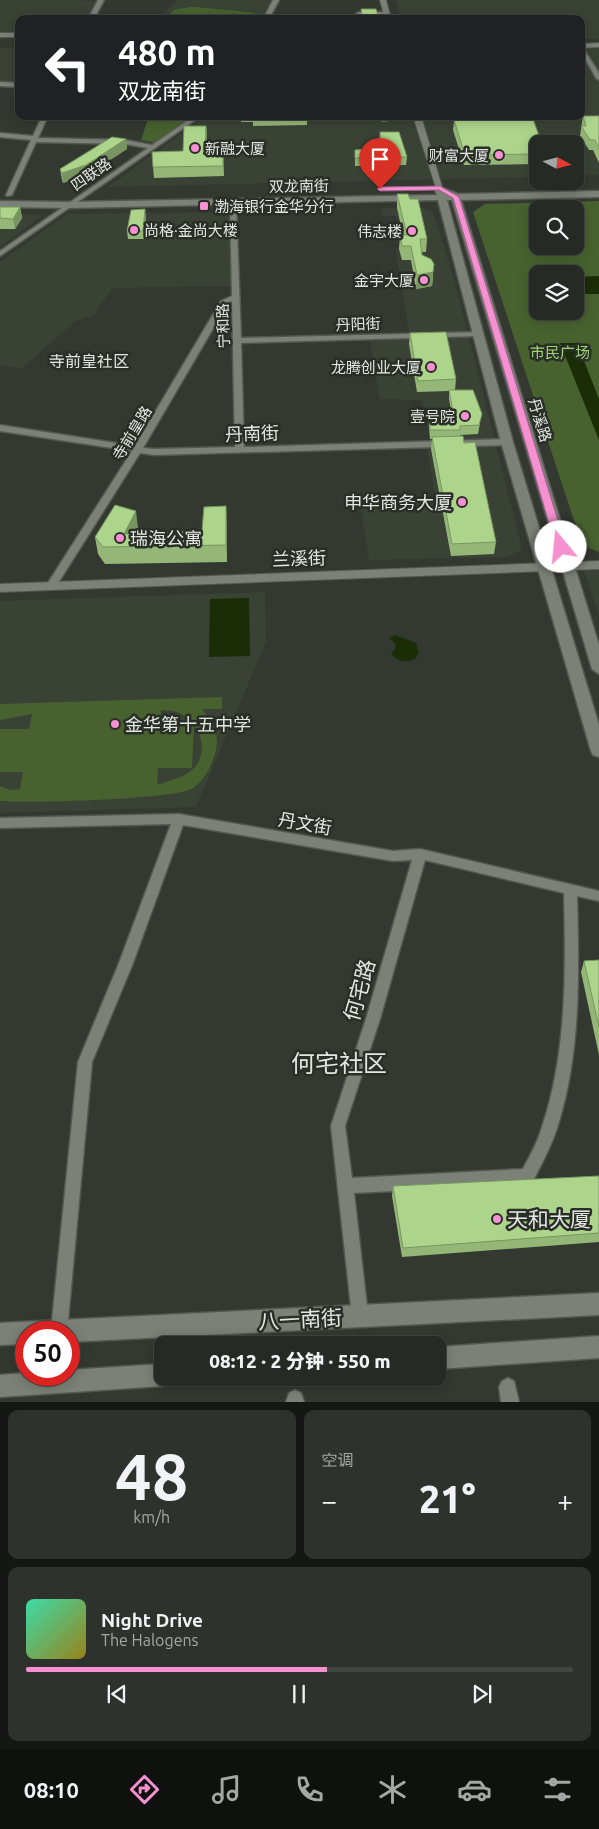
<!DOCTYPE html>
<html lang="zh">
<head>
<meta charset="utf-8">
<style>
  :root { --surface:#262a24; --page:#2e322c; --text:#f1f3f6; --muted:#a4a7a6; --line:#424641; --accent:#f590d1 }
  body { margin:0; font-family:Ubuntu,"Noto Sans SC",sans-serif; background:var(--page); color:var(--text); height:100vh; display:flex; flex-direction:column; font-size:19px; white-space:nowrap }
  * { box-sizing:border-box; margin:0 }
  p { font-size:16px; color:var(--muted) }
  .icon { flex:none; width:28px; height:28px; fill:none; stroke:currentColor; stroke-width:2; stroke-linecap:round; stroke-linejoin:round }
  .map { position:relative; height:1402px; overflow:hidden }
  .sheet { display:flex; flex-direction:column; gap:8px; padding:8px; background:#151714; flex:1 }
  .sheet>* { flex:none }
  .guide { position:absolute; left:15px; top:15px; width:570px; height:105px; border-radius:10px; box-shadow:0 2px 12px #0003,0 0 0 1px var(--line); background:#202124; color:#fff; overflow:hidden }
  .needle { width:32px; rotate:97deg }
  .buttons { position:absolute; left:529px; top:135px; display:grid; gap:10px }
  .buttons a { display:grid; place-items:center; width:55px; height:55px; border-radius:10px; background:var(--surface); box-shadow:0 2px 12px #0003,0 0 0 1px var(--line); font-size:25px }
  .speed { position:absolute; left:15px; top:1321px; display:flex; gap:10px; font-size:25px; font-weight:700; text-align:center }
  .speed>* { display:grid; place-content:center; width:65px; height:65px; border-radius:50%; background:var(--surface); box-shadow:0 2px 12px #0003,0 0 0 1px var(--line); line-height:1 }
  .speed .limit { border:8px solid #d22; background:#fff; color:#111 }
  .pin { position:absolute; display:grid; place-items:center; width:42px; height:42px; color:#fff; margin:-51px -21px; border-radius:50% 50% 50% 0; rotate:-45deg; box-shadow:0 0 5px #0007 }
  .pin .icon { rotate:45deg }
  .me { position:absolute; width:55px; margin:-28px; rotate:343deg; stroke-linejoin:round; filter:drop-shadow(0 0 4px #0008) }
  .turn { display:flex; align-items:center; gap:18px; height:105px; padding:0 20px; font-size:22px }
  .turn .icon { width:65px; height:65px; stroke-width:2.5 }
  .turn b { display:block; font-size:35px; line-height:42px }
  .big { font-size:38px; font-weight:800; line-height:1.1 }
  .sheet .tile { flex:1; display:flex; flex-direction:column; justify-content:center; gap:8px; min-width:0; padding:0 18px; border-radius:10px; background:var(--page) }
  .sheet .dial { align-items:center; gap:0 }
  .dial b { font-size:65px; line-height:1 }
  .song { display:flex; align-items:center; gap:15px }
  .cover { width:60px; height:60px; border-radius:8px; background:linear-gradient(135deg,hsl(160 70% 55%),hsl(50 70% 35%)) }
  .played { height:5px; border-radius:2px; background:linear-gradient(90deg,var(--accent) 55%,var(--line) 55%) }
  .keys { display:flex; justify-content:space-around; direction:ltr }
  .heat { display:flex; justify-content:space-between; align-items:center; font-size:28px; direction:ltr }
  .sheet .tiles { flex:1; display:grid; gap:8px; grid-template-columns:1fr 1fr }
  .tile:last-child { grid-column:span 2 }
  .trip { position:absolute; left:154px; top:1336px; width:292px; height:50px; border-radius:10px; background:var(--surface); box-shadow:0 2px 12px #0003,0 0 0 1px var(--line); font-weight:800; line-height:50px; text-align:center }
  .dock { display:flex; height:80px; justify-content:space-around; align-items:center; background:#0f110e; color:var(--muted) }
  .dock .icon { width:35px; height:35px }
  .dock .on { color:var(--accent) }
  .dock b { font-size:22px; color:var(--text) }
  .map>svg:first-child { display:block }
  .built { fill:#3a4235 }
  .green { fill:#47622f; fill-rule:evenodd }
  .water { fill:#1b2d07 }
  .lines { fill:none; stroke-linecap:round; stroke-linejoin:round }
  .minor-casing { stroke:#535750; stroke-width:3 }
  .tertiary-casing { stroke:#535750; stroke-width:2 }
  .secondary-casing { stroke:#535750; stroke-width:3 }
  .minor { fill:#7b8177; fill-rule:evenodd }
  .tertiary { fill:#7b8177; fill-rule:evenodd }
  .secondary { fill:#7b8177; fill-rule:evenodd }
  .wall { fill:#94b778 }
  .shaded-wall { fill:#789561 }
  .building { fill:#acd58b; stroke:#789561 }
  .route { fill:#f590d1; stroke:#9f5e88 }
  .poi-dot { fill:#f590d1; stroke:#292e26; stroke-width:2 }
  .labels { text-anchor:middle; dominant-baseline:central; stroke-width:5; stroke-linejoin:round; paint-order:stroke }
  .far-poi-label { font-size:15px; fill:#e3e6e1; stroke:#292e26; text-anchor:end }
  .far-street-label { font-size:15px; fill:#e3e6e1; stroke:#292e26 }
  .far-park-label { font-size:15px; fill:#a0d474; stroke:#292e26 }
  .far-quarter-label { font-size:16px; fill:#e3e6e1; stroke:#292e26 }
  .street-label { font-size:18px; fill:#e3e6e1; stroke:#292e26 }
  .poi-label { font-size:18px; fill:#e3e6e1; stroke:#292e26; text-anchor:start }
  .near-street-label { font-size:21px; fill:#e3e6e1; stroke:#292e26 }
  .near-poi-label { font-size:21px; fill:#e3e6e1; stroke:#292e26; text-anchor:start }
  .near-quarter-label { font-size:24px; fill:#e3e6e1; stroke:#292e26 }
</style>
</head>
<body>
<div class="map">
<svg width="599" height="1402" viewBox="0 0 599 1402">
  <rect width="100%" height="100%" fill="#333830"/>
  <path class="built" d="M0,0h67l30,1 -9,18h-69v20h-19z
    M178,0h93l-11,19h-104z
    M396,0h203v39h-18v-20h-181z
    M11,47l8,1v35l-19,-1v-33z
    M599,47v128l-24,1v-32h-37l-1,33 -429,10 98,-71h375v-68z
    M381,208h42l10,5 16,49 18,68 55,219 -14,8 -139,3 -9,-58 4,-4 71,-2 -9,-55 5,-1 -9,-40 -42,-1 -11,-64 40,-1 -13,-84 6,-7 -6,-27h-13z
    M230,212l2,74 -120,2 -18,27 -18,6 -55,48 -21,-4v-103l67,-48z
    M0,214l43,1 -43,32z
    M599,570v45l-15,-44z
    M265,592l1,50 -70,165 -196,6v-212z"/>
  <path class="green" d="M190,7h5l65,6 -11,1 1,5h-8l-1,-4 -8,-2 -5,6 -65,-1 6,-2 4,-6z
    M149,116h44l-37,27 -15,-3z
    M599,201v351l-17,-7 -109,-333 12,-8zM538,209h37v37h-37zM538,274h37v37h-37z
    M222,697v12h-20c13,16 19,27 12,48 -4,12 -10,23 -21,31 -18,12 -164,15 -193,13v-15l10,4 10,-1 3,-17h-23v-43h29l3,-15 -32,6v-16zM161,710c12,0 26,3 32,15l-33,1zM194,726c10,11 11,31 -1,43 -8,8 -25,12 -36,16l1,-17h34z"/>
  <path class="water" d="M599,276v18h-24v-17z
    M560,343h17l22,56v41z
    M249,598l1,58 -41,1 1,-58z
    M395,635l21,8 3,9 -4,7c-10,4 -16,3 -24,-5l5,-6 -1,-5 -6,-5z"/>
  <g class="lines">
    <defs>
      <path id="minor" d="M98,0h6l-10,19h-6z
        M273,0h6l-10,19h-6z
        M359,12h28l3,2 -3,2h-27l-5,3h-6z
        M581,45l18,28v7l-3,-2 -15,-26z
        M0,82l19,1v4l-19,-1z
        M42,116h6l-10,22 87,2 27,5 42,-29h7l-201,140v-5l148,-103 -23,-4 -89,-2 -24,53 -5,1 -1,-1 25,-55 -31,-3v-4l33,3z
        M233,200l3,2 5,136 238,-6 4,2 -4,2 -238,7 3,104 263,-8 5,3 -5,3 -353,10 -14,-2 -85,135h-8l-1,-2 86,-135 -132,-20v-6l135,21 86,-145 11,-5 -2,-94zM232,301l3,146 -81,2 -11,-1 85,-145z
        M179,814l214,37 27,-2 179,42v10l-22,-5c2,76 4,156 -19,229 -6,20 -16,38 -25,56l-5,3 -174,9 14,123 -2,6 -6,2 -6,-2 -2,-6 -21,-190 35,-107 46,-159 -19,1 -210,-36 -50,138 -41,99 -25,269v1h-16v-1l27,-269 41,-99 52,-139 -171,4v-10zM425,860l139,33c2,77 3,160 -22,234 -4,15 -12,28 -19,42l-171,9 -7,-52 35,-107z
        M508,1378l6,3 5,21h-18l-2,-15 3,-6z
        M295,1390l6,3 3,9h-18l3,-9z"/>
      <path id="tertiary" d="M380,0h6l5,19h-6z
        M0,33h19v4h-19z
        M599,43v4l-18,1v-4z
        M413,116h8l22,74 -7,-2z
        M599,561v8l-599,23v-8z"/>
      <path id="secondary" d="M440,187l18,7 141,-3v6l-138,3 138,445v29l-7,-5 -140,-469h-5l66,242 86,283v32l-6,-2 -2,-4 -90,-309 -63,-242 -368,8 -70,-1v-6l70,1 367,-7 -2,-5z
        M599,1293v22l-530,27v-10h-43v12l-26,1v-22z
        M599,1336v22l-161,11v-22z
        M162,1364v14h10l-2,5 -8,3 -162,11v-22l26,-2v2h43v-5z"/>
    </defs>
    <use href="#minor" class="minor-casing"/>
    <use href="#tertiary" class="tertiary-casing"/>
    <use href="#secondary" class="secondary-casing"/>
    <use href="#minor" class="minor"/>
    <use href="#tertiary" class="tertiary"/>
    <use href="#secondary" class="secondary"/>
  </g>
  <path class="wall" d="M361,9l18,10h-18z
    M241,116h66v9l-54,1v-4h-12z
    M452,116h52l1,4 33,24v20l-74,1 -11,-35 1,-8z
    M583,116h16v47l-6,-13h-4l-9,-14z
    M206,126l1,10 -1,14h17l1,26 -70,2 -1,-11 30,-16z
    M380,132l27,25 -1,8 -51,1v-16l26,-2 -2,-8z
    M126,139l1,10 -40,26 -24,8 -1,-3 -2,-11z
    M397,194l30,45 -1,13h-4v3l11,22 -1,9 -16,3 -5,-29h-9l-3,-11 1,-14h3l-6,-27z
    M20,207l2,11 -7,11h-15v-11z
    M145,209l1,9 -2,21h-16l-1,-8z
    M410,333l46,46 -1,11 25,33 -2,11 -18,1v1l4,7 32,99 -2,12 -43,2 -20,-107 1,-10h-2l-1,-12 1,-9 22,-1 -3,-18v-8l-32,1 -8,-48z
    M227,523v39l-122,2 -7,-10 -3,-17 43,-9 -3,5 67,-2z
    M599,960v95l-18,-83 3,-11z
    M599,1176v66l-197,15 -10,-61 1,-10z"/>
  <path class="shaded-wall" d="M382,116h16v4l-16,2z
    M206,126l1,10 -2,24v-10z
    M126,139l1,10 -40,26 -24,8 -1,-10z
    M20,207l2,11 -7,11 -2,-10z
    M145,209l1,9 -2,21 -1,-8z
    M434,264l-2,22 -16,3 1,-14z
    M226,506l1,17v39l-1,-17z
    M136,511l2,17 -9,19 -5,-13z"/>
  <path class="building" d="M361,9h15l3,10h-16z
    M279,18h15l-15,1z
    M456,116h48l1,4 28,-1 9,25h-4v10l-73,1 -11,-35h4z
    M583,116h16v33l-4,-9h-5l-9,-14h5z
    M184,126h22l-1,24h18v16l-70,1 -1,-15 31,-1z
    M380,132h19l8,25 -52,1v-8l27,-2z
    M112,137l14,2 -40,26 -24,8 -2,-4z
    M397,194h11l2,5h8l9,40h-7l2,16 9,4 3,5 -1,8 -16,3 -6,-29h-9l-2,-11h7z
    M0,207h20l-7,12 -13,-1z
    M145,209l-2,22h-16l4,-21z
    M446,332l10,47 -38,2 -8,-48z
    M449,390h24l9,24 -3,11 -19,1v4h-30v-12l24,-1z
    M463,436l1,7 11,-1 21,100 -44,2 -20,-107z
    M115,505l21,6 -12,23 78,-3 2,-24 22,-1v39l-123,2 -8,-10z
    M599,960v67l-15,-66z
    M599,1176v57l-196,15 -10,-62z"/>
  <path class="route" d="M440,186l19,11 107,350 -1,3 -4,1 -5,-4 -103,-349 -14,-8 -59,1 -3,-2 3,-2z"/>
  <g class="poi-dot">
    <circle cx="195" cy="148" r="5"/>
    <circle cx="499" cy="155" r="5"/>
    <rect x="199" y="201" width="10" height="10" rx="2.5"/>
    <circle cx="134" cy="230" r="5"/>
    <circle cx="412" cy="231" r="5"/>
    <circle cx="424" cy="280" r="5"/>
    <circle cx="431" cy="367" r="5"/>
    <circle cx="465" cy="416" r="5"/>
    <circle cx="462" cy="502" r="5"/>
    <circle cx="120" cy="538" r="5"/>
    <circle cx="115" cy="724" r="5"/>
    <circle cx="497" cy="1219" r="5"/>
  </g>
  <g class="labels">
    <g class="far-poi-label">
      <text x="205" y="148" text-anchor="start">新融大厦</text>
      <text x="489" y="155">财富大厦</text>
      <text x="214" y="206" text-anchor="start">渤海银行金华分行</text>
      <text x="144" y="230" text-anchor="start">尚格·金尚大楼</text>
      <text x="402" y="231">伟志楼</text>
      <text x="414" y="280">金宇大厦</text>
      <text x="421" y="367">龙腾创业大厦</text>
      <text x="455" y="416">壹号院</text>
    </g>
    <g class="far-street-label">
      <text transform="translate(91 174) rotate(-35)">四联路</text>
      <text transform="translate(299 186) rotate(-1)">双龙南街</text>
      <text transform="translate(358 324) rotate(-2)">丹阳街</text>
      <text transform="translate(223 326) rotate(-92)">宁和路</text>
      <text transform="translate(540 420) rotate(73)">丹溪路</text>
      <text transform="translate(132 433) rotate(-59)">寺前皇路</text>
    </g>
    <g class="far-park-label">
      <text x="560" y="352">市民广场</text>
    </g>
    <g class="far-quarter-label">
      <text x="89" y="361">寺前皇社区</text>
    </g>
    <g class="street-label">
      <text transform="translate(252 433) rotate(-2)">丹南街</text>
      <text transform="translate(299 558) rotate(-2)">兰溪街</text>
      <text transform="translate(305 823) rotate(10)">丹文街</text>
    </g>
    <g class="poi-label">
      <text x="452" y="502" text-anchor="end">申华商务大厦</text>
      <text x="130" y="538">瑞海公寓</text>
      <text x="125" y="724">金华第十五中学</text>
    </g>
    <g class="near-street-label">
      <text transform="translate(359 990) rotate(-74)">何宅路</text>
      <text transform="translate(300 1319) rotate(-3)">八一南街</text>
    </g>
    <g class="near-poi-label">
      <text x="507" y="1219">天和大厦</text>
    </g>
    <g class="near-quarter-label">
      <text x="339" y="1063">何宅社区</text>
    </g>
  </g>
</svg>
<div class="buttons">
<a><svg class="needle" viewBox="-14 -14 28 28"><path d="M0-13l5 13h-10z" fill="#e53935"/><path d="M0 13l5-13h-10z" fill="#a4a7a6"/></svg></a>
<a><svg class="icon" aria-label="search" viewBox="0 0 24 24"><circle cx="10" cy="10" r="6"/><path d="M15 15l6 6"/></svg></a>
<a><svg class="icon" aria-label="layers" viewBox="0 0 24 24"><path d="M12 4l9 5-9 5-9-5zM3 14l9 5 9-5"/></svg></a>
</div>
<div class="speed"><div class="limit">50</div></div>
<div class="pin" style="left:380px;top:189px;background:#d93025"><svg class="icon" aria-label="arrive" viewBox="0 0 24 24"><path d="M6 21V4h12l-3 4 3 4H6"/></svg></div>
<svg class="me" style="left:561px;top:547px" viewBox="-20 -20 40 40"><circle r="19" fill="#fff"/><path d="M0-13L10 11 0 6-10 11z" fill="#f590d1"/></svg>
<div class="trip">08:12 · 2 分钟 · 550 m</div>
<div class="guide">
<div class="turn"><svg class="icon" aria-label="left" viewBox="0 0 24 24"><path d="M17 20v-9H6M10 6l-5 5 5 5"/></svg><div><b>480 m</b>双龙南街</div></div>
</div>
</div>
<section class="sheet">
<div class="tiles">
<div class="tile dial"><b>48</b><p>km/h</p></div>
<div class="tile"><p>空调</p>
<div class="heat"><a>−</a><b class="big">21°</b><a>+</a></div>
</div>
<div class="tile">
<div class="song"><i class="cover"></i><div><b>Night Drive</b><p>The Halogens</p></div></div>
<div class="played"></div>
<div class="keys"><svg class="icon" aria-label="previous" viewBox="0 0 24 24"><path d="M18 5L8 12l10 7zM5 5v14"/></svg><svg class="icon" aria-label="pause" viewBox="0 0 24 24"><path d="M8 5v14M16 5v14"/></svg><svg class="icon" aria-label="next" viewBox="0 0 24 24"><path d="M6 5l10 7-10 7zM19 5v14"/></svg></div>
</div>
</div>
</section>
<nav class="dock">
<b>08:10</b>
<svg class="icon on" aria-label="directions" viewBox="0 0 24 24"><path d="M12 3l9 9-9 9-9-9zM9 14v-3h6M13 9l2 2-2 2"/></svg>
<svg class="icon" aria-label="music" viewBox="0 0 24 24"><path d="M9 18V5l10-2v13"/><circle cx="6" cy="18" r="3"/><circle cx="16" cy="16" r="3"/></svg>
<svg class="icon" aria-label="phone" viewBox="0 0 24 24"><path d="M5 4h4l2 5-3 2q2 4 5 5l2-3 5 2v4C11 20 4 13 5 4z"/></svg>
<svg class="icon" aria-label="climate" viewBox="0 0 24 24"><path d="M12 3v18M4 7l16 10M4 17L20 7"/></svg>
<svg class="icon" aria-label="car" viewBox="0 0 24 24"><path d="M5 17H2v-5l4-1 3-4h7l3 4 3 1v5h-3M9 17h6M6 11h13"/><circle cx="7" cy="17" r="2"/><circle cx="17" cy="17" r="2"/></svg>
<svg class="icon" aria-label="filters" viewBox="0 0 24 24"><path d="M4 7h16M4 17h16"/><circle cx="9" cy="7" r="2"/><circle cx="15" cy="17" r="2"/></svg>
</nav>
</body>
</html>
